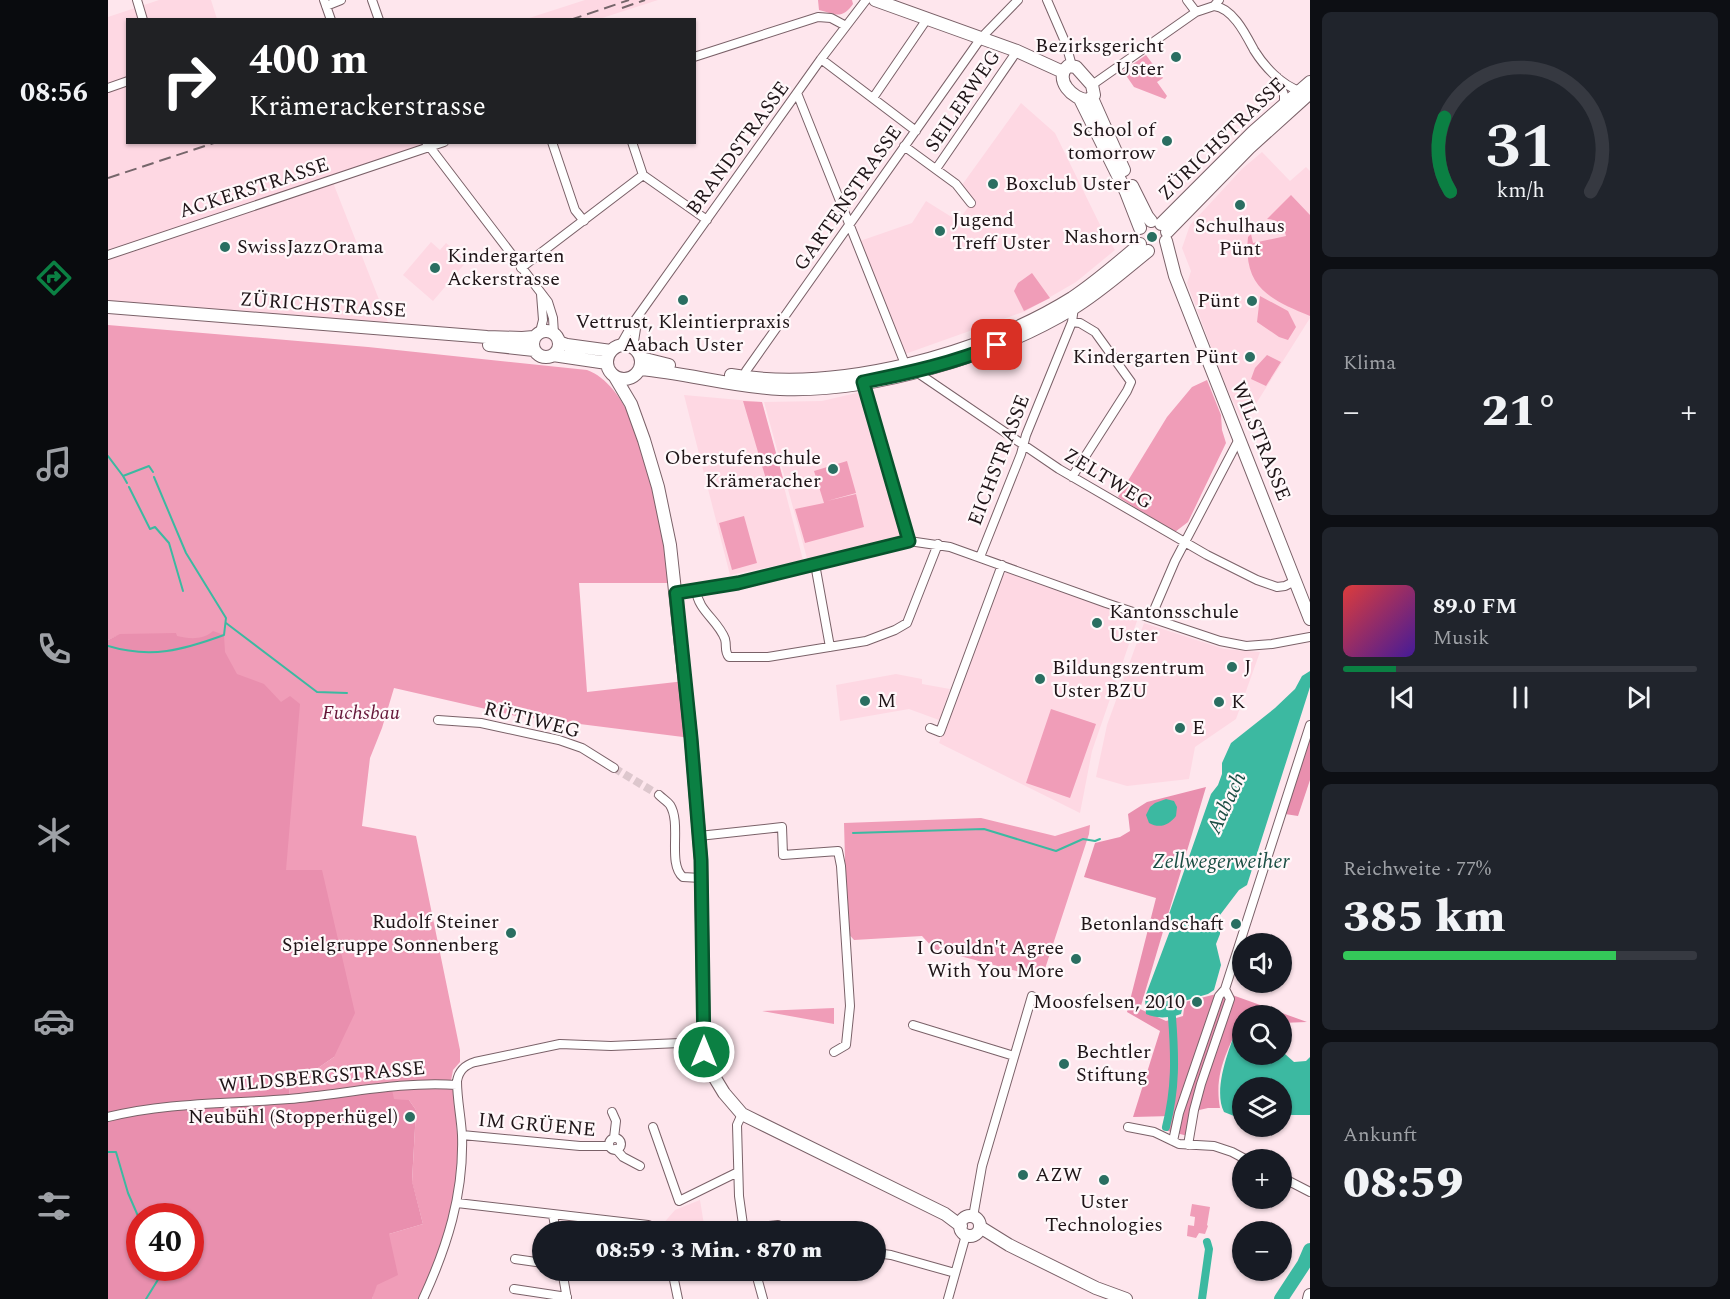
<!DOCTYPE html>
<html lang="de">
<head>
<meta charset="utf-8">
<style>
  :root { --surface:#171b24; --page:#20242c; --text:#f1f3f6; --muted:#9ea1a6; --line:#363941; --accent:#0b8043 }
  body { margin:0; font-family:Spectral,serif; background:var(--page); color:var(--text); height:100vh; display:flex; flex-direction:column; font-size:22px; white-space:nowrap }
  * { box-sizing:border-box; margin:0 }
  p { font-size:20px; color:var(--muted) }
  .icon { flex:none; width:33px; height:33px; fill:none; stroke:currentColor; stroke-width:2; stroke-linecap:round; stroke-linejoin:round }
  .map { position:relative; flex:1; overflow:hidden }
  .details { display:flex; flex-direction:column; gap:12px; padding:12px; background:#0d0f14; width:420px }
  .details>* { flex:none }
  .top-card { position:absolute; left:18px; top:18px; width:570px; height:126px; border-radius:0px; box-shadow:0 2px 4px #0004; background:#202124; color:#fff; overflow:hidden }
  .tools { position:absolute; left:1124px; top:933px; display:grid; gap:12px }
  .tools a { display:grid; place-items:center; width:60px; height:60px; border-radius:50%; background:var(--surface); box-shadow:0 2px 4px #0004; font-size:30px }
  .speed { position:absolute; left:18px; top:1203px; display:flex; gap:12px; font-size:30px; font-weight:700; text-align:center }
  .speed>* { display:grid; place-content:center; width:78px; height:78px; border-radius:50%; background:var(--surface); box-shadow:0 2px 4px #0004; line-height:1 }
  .speed .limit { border:9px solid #d22; background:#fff; color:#111 }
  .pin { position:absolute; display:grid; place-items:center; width:51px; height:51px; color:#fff; margin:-26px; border-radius:12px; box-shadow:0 3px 9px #0006 }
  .me { position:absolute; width:66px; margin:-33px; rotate:0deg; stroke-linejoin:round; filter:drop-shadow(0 0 4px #0008) }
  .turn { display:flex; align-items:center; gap:21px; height:126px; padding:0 24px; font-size:27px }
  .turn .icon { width:78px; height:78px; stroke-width:2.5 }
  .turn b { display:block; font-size:42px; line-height:51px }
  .big { font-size:45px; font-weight:800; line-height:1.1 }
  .details .tile { flex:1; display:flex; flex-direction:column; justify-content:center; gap:9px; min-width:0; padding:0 21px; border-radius:9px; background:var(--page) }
  .details .dial { align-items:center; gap:0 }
  .dial svg { height:156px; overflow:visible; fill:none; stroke:var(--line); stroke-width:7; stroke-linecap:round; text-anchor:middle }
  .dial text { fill:var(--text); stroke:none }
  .song { display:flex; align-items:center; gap:18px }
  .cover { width:72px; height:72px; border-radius:9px; background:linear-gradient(135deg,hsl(0 70% 55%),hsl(260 70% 35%)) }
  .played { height:6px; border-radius:3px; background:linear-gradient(90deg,var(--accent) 15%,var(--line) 15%) }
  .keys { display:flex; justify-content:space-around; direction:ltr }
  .heat { display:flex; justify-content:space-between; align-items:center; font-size:33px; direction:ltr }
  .charge { height:9px; border-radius:4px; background:linear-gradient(90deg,#34c759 77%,var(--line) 0) }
  .trip { position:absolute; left:424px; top:1221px; width:354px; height:60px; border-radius:30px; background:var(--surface); box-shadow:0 2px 4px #0004; font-weight:800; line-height:60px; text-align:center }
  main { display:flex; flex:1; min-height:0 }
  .tabs { display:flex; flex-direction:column; width:108px; justify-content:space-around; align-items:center; background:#090b0e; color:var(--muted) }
  .tabs .icon { width:42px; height:42px }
  .tabs .current { color:var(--accent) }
  .tabs b { font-size:27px; color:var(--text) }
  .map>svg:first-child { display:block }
  .built { fill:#fed8e3 }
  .green { fill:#f09db8 }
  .forest { fill:#e98fae; fill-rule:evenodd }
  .water { fill:#3cb9a1 }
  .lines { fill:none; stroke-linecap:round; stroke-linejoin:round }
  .stream { stroke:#3cb9a1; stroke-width:2 }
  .canal { stroke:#3cb9a1; stroke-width:8 }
  .river { stroke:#3cb9a1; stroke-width:14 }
  .street-tunnel { stroke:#ddc7cd; stroke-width:8; stroke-dasharray:8 4; stroke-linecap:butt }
  .street-casing { stroke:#7a6168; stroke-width:10 }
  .secondary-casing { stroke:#7a6168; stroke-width:14 }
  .street { stroke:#fff; stroke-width:8 }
  .secondary { stroke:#fff; stroke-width:12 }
  .rail { stroke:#75656a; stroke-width:2; stroke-dasharray:12 6; stroke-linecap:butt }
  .route-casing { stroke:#07532c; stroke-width:15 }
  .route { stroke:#0b8043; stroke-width:10 }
  .poi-dot { fill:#2a6e61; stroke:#fff8fa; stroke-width:2 }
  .labels { text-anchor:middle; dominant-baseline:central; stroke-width:4.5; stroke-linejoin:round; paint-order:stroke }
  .poi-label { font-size:20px; fill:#1f1518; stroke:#fff8fa; text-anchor:start }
  .street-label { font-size:20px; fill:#1f1518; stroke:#fff8fa }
  .park-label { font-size:20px; font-style:italic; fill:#651638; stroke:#fff8fa }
  .water-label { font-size:21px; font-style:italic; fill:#1b4e44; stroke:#fff8fa }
</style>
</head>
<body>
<main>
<nav class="tabs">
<b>08:56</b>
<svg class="icon current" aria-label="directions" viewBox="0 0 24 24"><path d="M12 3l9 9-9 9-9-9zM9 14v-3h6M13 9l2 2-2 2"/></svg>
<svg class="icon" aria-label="music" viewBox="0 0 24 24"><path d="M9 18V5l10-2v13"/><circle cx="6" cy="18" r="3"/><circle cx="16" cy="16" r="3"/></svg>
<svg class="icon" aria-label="phone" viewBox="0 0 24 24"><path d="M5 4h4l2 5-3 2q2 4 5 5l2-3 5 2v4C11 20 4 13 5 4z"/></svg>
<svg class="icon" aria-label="climate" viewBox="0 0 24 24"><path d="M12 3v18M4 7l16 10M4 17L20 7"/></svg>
<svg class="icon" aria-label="car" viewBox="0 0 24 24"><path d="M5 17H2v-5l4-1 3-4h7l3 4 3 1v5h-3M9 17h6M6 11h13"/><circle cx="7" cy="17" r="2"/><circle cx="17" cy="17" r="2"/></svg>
<svg class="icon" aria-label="filters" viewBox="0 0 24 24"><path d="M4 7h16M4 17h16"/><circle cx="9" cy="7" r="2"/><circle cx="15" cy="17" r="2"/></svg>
</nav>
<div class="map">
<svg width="1202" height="1299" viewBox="0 0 1202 1299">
  <rect width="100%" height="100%" fill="#fee6ed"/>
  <path class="built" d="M51,0h52l6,19 -89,1v122l298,1 3,5 -97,32 59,150 -283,-23v-290z
    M477,0h73l-59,19h-73z
    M913,103l34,30 48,98 12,19 -39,32 -50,29 -121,43 -45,-113 52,-18 14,-22 32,20 14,-19 -10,-17z
    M1154,152l28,29 16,-14 4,4v147l-63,100 -5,3 -17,-37 -38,-101 4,-12 -9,-23 8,-23 52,-56z
    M323,242l9,8 6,-7 21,18 -34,40 -30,-26z
    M753,392l43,145 -96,25 -44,-160 58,-1z
    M576,395l78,7 41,158 -73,15z
    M899,572l128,45 2,4 -45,130 -12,62 -141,-70 63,-167z
    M1036,623l80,26 36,3 -24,67 -41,28 -6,32 -62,7 -31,-9 11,-52z
    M788,674l26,5v5l28,5 -11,31 -30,-11 -69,12 -4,-36z
    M592,1200l5,31h-37l-7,-5 14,-16z"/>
  <path class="green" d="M710,0h34l1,4c-11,16 -18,10 -34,6z
    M1038,55l17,23 -6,4 10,14 -2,3 -31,-12 -11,-16z
    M1183,195l19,20v101c-41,-17 -67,-29 -62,-79l3,-3 2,9 33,-7c-2,-11 -9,-17 -19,-17z
    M924,273l18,25 -26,13 -10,-20 4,-8z
    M1152,296l28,15 8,16 -8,13 -9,-3 -22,-15z
    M0,325l260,22 219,23c58,21 75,158 83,213h-91l8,109 98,-11 6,57 -175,-22 -122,-28 -12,40 -12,30 -8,68 54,10 44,214v12l-7,8 -2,11 3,11 3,41 5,21 -5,49 -33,96h-52l17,-65 34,-10 -11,-42 4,-72 -7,-10 -119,-1 -1,-11 45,-31 -46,-179 -171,-242 -9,4z
    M1159,355l14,7 -15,24 -15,-7 4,-11z
    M1099,380l14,35 1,15 4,13 -38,79 -13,10 -57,-35 49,-80 25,-30z
    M635,401l19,1 22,80 -16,4z
    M739,461l9,32 -29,8 29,-7 8,33 -59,16 -10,-34 29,-6 -10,-32z
    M636,516l13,47 -25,7 -13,-47z
    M943,709l45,15 -26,74 -44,-15z
    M873,818l74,18 35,-11 -1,9 -47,144 -108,-29 -12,-13 -68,4 -7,-8 -3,-109z
    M726,1008v16l-72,-13z
    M1084,1204l18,3 -3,18 1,1 -3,8 -6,-1 -3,5 -9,-2 1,-11 6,1 1,-9 -5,-1z"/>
  <path class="forest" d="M105,631l11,4 1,17 12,22 27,10 17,18 9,-6 10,8 -14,166h36l33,143 -21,44 -45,31 1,10 101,-13 3,14 15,1 7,10 -4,71 11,43 -34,10 9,41 -21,10 -5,14h-264v-659l12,-6 56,-1 1,3c12,3 27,4 36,-5zM32,1216h50v52h-50z
    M1202,735v45l-12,36 -13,-2z
    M1098,787l-66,222 26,12 17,-5 2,-14 39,-10 83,30 -26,1v-7h-39c-11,31 -29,53 -22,92h-12l-13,3 -3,26 -24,-6 3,-15 -38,1 27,-86 -33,-19 29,-114 -72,-21 11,-34 25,-6 10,-6 -2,-17 19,-12z"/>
  <path class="water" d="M1202,671v16l-63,198 -8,5 -19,25v19l-4,10 5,21 -7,25 -6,4 -24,7 -3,13c-11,4 -24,5 -35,0l-1,-17 26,-69 -2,-14 42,-120 7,-9 4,-11v-11l9,-20 44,-35 20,-19 7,-13z
    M1058,799l8,2 3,6 -1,9c-7,9 -16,13 -27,7l-3,-8 4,-8 5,-4z
    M1132,1020l2,1v33h39v-24l9,4 -6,8 1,12 9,8 12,-1 4,-4v58h-29v-27h-39v28h-8l-10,-4c-12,-24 7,-68 16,-92z"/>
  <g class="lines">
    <path class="stream" d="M0,456l15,20 26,-10 4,6
      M15,476l4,7
      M21,487l21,42 5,-2 14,16 14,48
      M118,623l91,69 30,1
      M0,646c43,13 75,4 116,-11l2,-17 -40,-65 -32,-76
      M745,833l131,-4 72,22 27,-12 12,2 5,-2
      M0,1152h8l12,41 10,23h37
      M38,1299l13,-21 12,-10"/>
    <path class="canal" d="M1058,1127c10,-39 9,-70 6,-110
      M1094,1299l7,-50 -2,-7"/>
    <path class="river" d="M1173,1299l23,-35 6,-14"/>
    <path class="street-tunnel" d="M506,768l45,27"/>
    <defs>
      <path id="street" d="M29,0l6,20
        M216,0l7,20
        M264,0l7,20
        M939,0l19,44 6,22
        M1079,0l9,12
        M218,6l15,-6
        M1106,6c19,2 32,29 40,44 10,16 27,35 46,41
        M586,57l124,-40 13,1 15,8
        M713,59l95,72
        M1169,77l7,18v9
        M984,85l104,-73 18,-6 5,-6
        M0,88l20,-7
        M689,93l108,271
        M765,98l54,-79
        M318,142l122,160 5,16 1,16
        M444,142l23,68 9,11
        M524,142l11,33 64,45
        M796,146l52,38 15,19
        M828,169l81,-118
        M0,255l336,-113
        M413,268l122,-93
        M964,322l8,1 15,9 36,50 -4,9 -55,86
        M432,332l3,-12 -2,-26
        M512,346l13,-23 188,-264 45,-59
        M525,348l4,-26
        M807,371l144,98 148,86 50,25 20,7 8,-1 10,-5
        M637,378l1,-7 235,-333 37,-38
        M755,383l46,158
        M872,557l41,-103 5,-19 46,-113 2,-15
        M707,564l15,83
        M588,590c2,21 22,30 29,49 2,7 -1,12 4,18h39l98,-16 29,-11 12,-7 31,-79
        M568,593l62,-10 171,-42 41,6 156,56 114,38 26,5 26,-2 38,-7
        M1043,617l24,-56 64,-122
        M330,720l43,3 78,17 23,8 32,20
        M822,728l10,4 62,-167
        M551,795c3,3 9,7 11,10 12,19 -3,59 13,72l18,1
        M591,836l83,-9 1,28 55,-4 3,15 9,140 -4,39 -12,7
        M805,1025l101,31
        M504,1112l4,9 -2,17
        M634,1114l-5,11 2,71 5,36
        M0,1117c59,-15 121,-13 181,-18 57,-5 111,-18 168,-14
        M545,1127l26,74 59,-29
        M1020,1127l26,5 25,12 35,2 18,6 15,8
        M354,1135l118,11h29
        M501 1144a6 6 0 1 1 12 0a6 6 0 1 1-12 0Z
        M1065,1141l6,-28 40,-117 6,-7 85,-264
        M1080,1145l6,-35 7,-26 29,-85 -5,-10
        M508,1149l7,8 17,9
        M1173,1177l29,15
        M349,1203l191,22 9,3 3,4
        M445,1215l3,17
        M865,1217l9,-51 50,-170
        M636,1229l34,-4
        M768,1253l15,2 64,18
        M407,1259l28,4
        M454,1270l5,29
        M564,1270l6,29
        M647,1270l8,29
        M406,1289l53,8
        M315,1299c24,-52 41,-105 39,-164 -1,-18 -5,-36 -5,-54 2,-11 8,-16 18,-19l85,-18 51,2 92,-4
        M840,1299l18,-64"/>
      <path id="secondary" d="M767,0l142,51 46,21
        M960,66l8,1 16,18 2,10 -6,5c-15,0 -35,-21 -20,-34z
        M984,98l32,72
        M972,99l46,93 14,36
        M1024,186l15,30 4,5
        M1053,224l92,-92 57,-50
        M1059,232l82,-84 61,-55
        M1058,241l9,35 135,343
        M0,307l379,30 35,1 12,-1
        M425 344a13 13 0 1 1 26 0a13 13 0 1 1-26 0Z
        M451,342l8,3 44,6
        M499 362a17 17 0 1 1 34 0a17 17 0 1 1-34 0Z
        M381,345l45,5
        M445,355l54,8
        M533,358l28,7
        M532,369c47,4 93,18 140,20 91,4 214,-33 292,-80 28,-17 51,-38 76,-58
        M623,375c106,18 250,-20 341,-77 24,-16 46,-35 68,-54
        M507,377l16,27 13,36 14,47 12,58 21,193 10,122 3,192 3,13 17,28 18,21 203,100 16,12
        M852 1226a10 10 0 1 1 20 0a10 10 0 1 1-20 0Z
        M872,1227l29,18 87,43 30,11
        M1201,1299l1,-4"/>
    </defs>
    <use href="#street" class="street-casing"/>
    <use href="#secondary" class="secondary-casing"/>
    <use href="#street" class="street"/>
    <use href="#secondary" class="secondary"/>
    <path class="rail" d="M514,8l23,-8
      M462,20l59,-20
      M0,178l109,-36"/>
  </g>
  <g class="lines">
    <defs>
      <path id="route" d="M596,1052l-3,-192 -10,-122 -15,-145 62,-10 171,-42 -46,-159c46,-9 91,-19 134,-37"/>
    </defs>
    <use href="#route" class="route-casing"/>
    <use href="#route" class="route"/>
  </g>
  <g class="poi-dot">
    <circle cx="1068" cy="57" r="6"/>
    <circle cx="1059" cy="141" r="6"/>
    <circle cx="885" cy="184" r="6"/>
    <circle cx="1132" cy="205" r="6"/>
    <circle cx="832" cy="231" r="6"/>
    <circle cx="1044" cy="237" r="6"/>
    <circle cx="117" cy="247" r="6"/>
    <circle cx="327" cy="268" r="6"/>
    <circle cx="575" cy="300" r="6"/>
    <circle cx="1144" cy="301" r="6"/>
    <circle cx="1142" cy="357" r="6"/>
    <circle cx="725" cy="469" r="6"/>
    <circle cx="989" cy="623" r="6"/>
    <circle cx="1124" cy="667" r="6"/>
    <circle cx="932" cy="679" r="6"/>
    <circle cx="757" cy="701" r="6"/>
    <circle cx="1111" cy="702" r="6"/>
    <circle cx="1072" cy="728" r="6"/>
    <circle cx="1128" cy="924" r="6"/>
    <circle cx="403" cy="933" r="6"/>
    <circle cx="968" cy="959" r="6"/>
    <circle cx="1089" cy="1002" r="6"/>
    <circle cx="956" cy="1064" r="6"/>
    <circle cx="302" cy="1117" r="6"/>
    <circle cx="915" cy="1175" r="6"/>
    <circle cx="996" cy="1180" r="6"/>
  </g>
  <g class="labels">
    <g class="poi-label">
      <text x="1056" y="46" text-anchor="end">Bezirksgericht<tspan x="1056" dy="23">Uster</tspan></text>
      <text x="1047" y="130" text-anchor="end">School of<tspan x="1047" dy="23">tomorrow</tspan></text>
      <text x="897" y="184">Boxclub Uster</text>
      <text x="844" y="220">Jugend<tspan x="844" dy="23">Treff Uster</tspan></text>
      <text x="1132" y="226" text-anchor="middle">Schulhaus<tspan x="1132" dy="23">Pünt</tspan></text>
      <text x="1032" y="237" text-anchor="end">Nashorn</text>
      <text x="129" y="247">SwissJazzOrama</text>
      <text x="339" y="256">Kindergarten<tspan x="339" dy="23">Ackerstrasse</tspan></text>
      <text x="1132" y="301" text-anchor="end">Pünt</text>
      <text x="575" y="322" text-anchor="middle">Vettrust, Kleintierpraxis<tspan x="575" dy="23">Aabach Uster</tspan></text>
      <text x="1130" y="357" text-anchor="end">Kindergarten Pünt</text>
      <text x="713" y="458" text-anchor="end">Oberstufenschule<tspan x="713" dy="23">Krämeracher</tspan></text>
      <text x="1001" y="612">Kantonsschule<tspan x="1001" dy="23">Uster</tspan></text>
      <text x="1136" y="667">J</text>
      <text x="944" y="668">Bildungszentrum<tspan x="944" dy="23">Uster BZU</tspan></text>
      <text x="769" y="701">M</text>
      <text x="1123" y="702">K</text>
      <text x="1084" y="728">E</text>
      <text x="391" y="922" text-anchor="end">Rudolf Steiner<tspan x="391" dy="23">Spielgruppe Sonnenberg</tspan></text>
      <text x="1116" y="924" text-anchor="end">Betonlandschaft</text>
      <text x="956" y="948" text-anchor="end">I Couldn't Agree<tspan x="956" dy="23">With You More</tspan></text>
      <text x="1077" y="1002" text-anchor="end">Moosfelsen, 2010</text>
      <text x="968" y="1052">Bechtler<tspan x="968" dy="23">Stiftung</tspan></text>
      <text x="290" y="1117" text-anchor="end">Neubühl (Stopperhügel)</text>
      <text x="927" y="1175">AZW</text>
      <text x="996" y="1202" text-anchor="middle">Uster<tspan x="996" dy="23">Technologies</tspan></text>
    </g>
    <g class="street-label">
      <text transform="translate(855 101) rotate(-56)">SEILERWEG</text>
      <text transform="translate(1114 139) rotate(-44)">ZÜRICHSTRASSE</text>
      <text transform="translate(630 148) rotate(-54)">BRANDSTRASSE</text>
      <text transform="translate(146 188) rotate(-18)">ACKERSTRASSE</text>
      <text transform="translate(740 198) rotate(-55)">GARTENSTRASSE</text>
      <text transform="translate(215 305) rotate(4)">ZÜRICHSTRASSE</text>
      <text transform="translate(1153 441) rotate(68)">WILSTRASSE</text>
      <text transform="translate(891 460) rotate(-69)">EICHSTRASSE</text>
      <text transform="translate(1000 479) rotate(31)">ZELTWEG</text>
      <text transform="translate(424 720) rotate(14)">RÜTIWEG</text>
      <text transform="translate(214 1077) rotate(-5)">WILDSBERGSTRASSE</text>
      <text transform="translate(429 1125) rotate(5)">IM GRÜENE</text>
    </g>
    <g class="park-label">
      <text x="253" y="713">Fuchsbau</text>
    </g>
    <g class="water-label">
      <text transform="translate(1119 803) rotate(-65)">Aabach</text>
      <text x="1113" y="862">Zellwegerweiher</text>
    </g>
  </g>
</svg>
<div class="tools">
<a><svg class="icon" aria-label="sound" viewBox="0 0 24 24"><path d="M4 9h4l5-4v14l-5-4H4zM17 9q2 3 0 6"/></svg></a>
<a><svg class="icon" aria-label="search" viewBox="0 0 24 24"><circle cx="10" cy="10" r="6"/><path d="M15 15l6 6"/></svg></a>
<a><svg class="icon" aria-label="layers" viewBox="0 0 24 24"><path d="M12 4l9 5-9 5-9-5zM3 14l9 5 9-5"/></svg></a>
<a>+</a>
<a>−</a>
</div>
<div class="speed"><div class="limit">40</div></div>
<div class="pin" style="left:889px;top:345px;background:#d93025"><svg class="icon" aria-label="arrive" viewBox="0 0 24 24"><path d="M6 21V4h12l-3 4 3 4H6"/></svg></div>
<svg class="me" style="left:596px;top:1052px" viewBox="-20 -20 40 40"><circle r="17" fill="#0b8043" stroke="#fff" stroke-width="3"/><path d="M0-11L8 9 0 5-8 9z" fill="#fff"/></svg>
<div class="trip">08:59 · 3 Min. · 870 m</div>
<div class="top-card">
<div class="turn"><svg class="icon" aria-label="right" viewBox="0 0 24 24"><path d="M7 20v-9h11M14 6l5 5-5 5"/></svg><div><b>400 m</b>Krämerackerstrasse</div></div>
</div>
</div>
<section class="details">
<div class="tile dial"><svg viewBox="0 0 100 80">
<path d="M14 69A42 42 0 1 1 86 69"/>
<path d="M14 69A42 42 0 0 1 11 31" stroke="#0b8043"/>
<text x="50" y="56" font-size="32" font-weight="700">31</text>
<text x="50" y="72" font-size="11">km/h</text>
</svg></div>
<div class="tile"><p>Klima</p>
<div class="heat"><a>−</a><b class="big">21°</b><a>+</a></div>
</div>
<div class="tile">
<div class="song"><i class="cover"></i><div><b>89.0 FM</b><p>Musik</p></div></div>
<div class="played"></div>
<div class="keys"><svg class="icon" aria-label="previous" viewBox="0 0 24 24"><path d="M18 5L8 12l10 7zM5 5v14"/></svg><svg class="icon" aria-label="pause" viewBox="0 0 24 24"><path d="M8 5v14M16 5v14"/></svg><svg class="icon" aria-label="next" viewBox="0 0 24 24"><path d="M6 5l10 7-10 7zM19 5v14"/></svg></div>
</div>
<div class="tile"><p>Reichweite · 77%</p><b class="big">385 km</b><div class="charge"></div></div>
<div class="tile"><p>Ankunft</p><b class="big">08:59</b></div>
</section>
</main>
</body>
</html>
